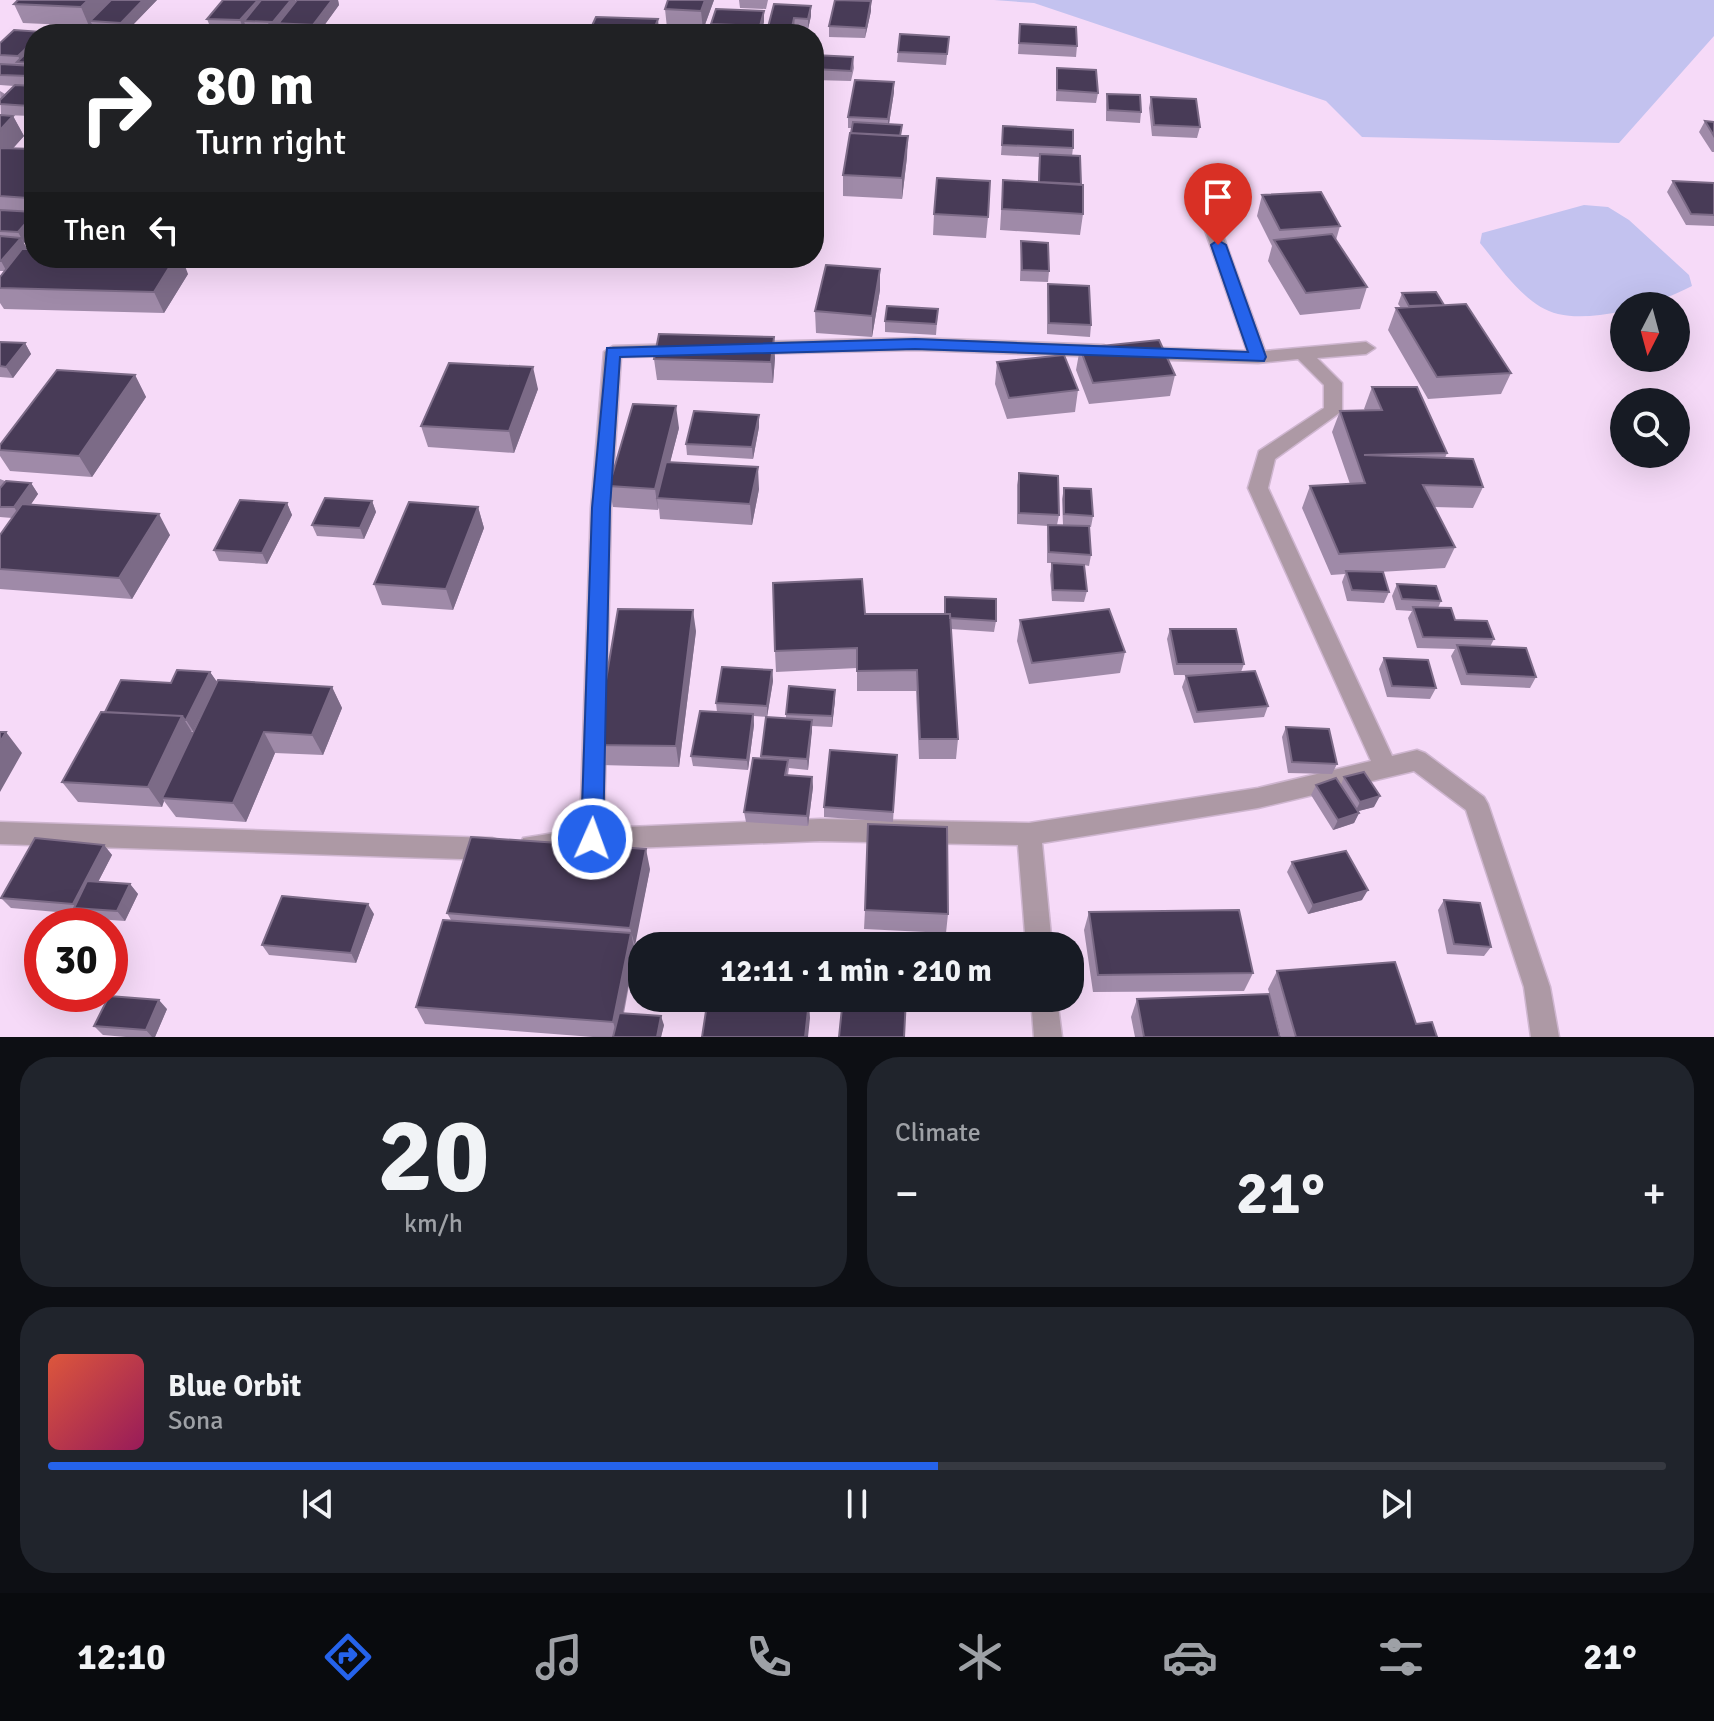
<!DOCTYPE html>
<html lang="en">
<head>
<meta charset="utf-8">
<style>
  :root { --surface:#171b24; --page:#20242c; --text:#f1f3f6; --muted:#9ea1a6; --line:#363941; --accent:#2563eb }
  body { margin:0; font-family:Signika,sans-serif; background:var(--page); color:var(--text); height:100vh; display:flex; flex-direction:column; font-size:30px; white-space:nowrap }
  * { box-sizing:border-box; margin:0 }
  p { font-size:26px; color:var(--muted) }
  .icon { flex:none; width:44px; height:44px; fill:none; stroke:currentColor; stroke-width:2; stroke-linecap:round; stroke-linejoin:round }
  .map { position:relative; height:1037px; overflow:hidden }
  .panel { display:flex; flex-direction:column; gap:20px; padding:20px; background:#0d0f14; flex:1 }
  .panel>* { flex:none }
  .banner { position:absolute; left:24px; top:24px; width:800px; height:244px; border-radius:32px; box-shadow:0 8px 32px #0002; background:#202124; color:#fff; overflow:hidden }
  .needle { width:52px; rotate:186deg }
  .controls { position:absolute; left:1610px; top:292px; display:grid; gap:16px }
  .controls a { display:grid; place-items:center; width:80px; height:80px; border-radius:50%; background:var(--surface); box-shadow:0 8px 32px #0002; font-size:40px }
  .speed { position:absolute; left:24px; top:908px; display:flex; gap:16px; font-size:40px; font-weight:700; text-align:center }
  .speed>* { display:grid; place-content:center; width:104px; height:104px; border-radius:50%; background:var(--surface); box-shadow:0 8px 32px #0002; line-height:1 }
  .speed .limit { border:12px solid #d22; background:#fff; color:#111 }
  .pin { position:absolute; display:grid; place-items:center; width:68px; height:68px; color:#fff; margin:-82px -34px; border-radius:50% 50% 50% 0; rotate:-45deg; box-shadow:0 0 8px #0007 }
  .pin .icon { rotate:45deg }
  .me { position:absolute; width:88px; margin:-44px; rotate:2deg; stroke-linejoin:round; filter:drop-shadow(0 0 6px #0008) }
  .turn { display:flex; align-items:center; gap:28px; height:168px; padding:0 40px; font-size:36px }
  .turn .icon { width:104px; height:104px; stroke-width:2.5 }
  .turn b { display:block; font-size:56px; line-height:68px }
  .then { display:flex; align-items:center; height:76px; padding:0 40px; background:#0003; gap:16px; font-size:30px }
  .big { font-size:60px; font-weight:800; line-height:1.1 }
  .panel .widget { flex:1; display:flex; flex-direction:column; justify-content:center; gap:12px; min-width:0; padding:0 28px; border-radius:32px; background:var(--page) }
  .panel .dial { align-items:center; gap:0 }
  .dial b { font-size:104px; line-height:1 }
  .song { display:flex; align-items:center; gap:24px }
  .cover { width:96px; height:96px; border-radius:12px; background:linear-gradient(135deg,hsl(10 70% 55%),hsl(330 70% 35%)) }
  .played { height:8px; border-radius:4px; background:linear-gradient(90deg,var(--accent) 55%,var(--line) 55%) }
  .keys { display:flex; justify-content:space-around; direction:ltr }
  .heat { display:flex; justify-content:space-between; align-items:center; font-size:44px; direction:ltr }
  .panel .tiles { flex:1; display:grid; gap:20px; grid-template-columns:1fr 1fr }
  .widget:last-child { grid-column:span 2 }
  .trip { position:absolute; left:628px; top:932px; width:456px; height:80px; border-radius:32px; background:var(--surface); box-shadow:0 8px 32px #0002; font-weight:800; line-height:80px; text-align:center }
  .tabs { display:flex; height:128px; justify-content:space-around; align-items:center; background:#090b0e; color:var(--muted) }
  .tabs .icon { width:56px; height:56px }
  .tabs .on { color:var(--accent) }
  .tabs b { font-size:36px; color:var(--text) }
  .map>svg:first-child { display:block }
  .water { fill:#c3c2ef }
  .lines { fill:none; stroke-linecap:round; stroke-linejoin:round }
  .street-casing { stroke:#cfb6d0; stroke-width:3 }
  .street { fill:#ad99a5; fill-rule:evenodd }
  .wall { fill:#9f8aa8 }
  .shaded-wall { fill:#7c6b87 }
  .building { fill:#483b57; stroke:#7c6b87; stroke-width:2 }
  .route { fill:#2563eb; stroke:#184099; stroke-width:2 }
</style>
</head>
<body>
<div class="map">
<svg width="1714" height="1037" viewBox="0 0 1714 1037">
  <rect width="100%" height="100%" fill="#f6daf8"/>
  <path class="water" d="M994,0h720v36l-95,107 -257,-6 -36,-36 -292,-98z
    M1584,205l24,2 21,13 60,55 3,11c-22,11 -43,20 -68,20v5l-4,1c-20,3 -41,7 -62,2 -32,-7 -58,-47 -78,-71l2,-10z"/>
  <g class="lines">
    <defs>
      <path id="street" d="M1208,211l8,5 49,135 101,-9 9,6 -9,6 -49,4 25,25v28l-67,48 -7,29 124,268 25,-6 8,3 59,44 4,7 62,183 9,50h-28l-7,-50 -58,-177 -52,-39 -156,37 -216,35 10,103h-26l-8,-101 -198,-4 -217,8 -4,10 -9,3 -9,-3 -3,-7 -46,5 -9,-3 -3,-8 3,-8 57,-9 11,-321 13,-156 9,-6 67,-2 9,6 -9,6 -59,1 -10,151 -7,320 216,-9 209,4 229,-35 113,-27 -123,-273 11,-37 65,-43v-23l-26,-26 -40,4 -118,-4 -9,-6 9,-6 107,4 -47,-135z
        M915,338l189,7 9,6 -9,6 -189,-7 -167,4 -9,-6 9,-6z
        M0,822l492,16 9,3 3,8 -3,8 -9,3 -492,-16z
        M1031,998h26l5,39h-28z"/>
    </defs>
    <use href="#street" class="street-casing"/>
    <use href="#street" class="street"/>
  </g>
  <path class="wall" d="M16,0h141l-29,30 16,1 2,3h-24l1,-1 -28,-1 -3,-8 -3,2 -66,-3 -9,-19 4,-4z
    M295,0l1,1 1,-1h41l1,5 -21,29h-57l2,-2 -16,-1 -1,-3 -2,3 -33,-2 -4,-10z
    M668,0h46l-11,30 -36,-2 -2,-19z
    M739,0h29l-2,9 -26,-1z
    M774,4l37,12 -3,13h-13l-2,5h-26v-3z
    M764,11v11l-3,12h-49l-1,-10z
    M871,11l-6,27 -36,-1v-11z
    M1020,24l57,22 -1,11 -58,-3z
    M659,30l-2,4h-68v-2z
    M34,34v82l-33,-1 -1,-24 5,3 9,-8 -14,-1v-42z
    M948,47l-2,18 -49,-3 1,-10z
    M814,55l39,2 1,11 -3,13 -37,-1z
    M1057,68l41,25 -2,10 -40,-2z
    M894,92l-5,32 13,12 5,21 -5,42 -59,-3v-21l9,-47h-4v-11z
    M1107,94l34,18 -1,11 -34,-2v-16z
    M1151,97l49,30 -3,11 -45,-2 -3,-28z
    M0,115l13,1 11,20 -11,12 21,1v83l-10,11 3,6 161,25 -24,39 -160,-4 -4,-6v-26l4,-6h-4z
    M1705,121l9,1v30h-2l-13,-20z
    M1003,126l70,22 -1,8 9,28 2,30 -3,21 -80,-5 3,-50 35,2 1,-25 -38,-2z
    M1673,181l41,2v43l-28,-1 -19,-33z
    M1262,195l78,31 -4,14 31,47 -7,22 -60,6 -32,-54 4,-15 -15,-30z
    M934,214l54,3 -2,21 -53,-3z
    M1021,241l28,30 -1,11 -28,-1z
    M880,269v21l-8,47 -56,-4 -1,-22z
    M1048,284l43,41 -1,12 -43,-3v-39z
    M1402,293l42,12 67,68 -10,21 -73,5 -40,-69 8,-22h5l-3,-4z
    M938,309l-2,26 -51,-3v-11z
    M0,342l25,1 6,11 -18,24 -13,-1z
    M1080,348l95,27 -5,21 -81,8 -13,-34z
    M775,358l-2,25 -116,-3 -3,-21z
    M997,362l81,28 -3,22 -68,7 -12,-35z
    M135,375l11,22 -54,80 -82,-6 -10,-15v-11z
    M1372,387l75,66 -2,5 38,29 -10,21 -39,-1 21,40 -10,21 -65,4 9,20 -5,11 -37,-2 -5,-19 3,-8 -14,1 -29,-67 8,-22 40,-2 -18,-52 8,-21 25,-1 -1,-1z
    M538,389l-24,64 -86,-6 -7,-21z
    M759,415v12l-6,32 -66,-4 -1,-11z
    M679,428l-9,34 89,27 -7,36 -92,-6 -1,-11 -1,2 -45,-3 -4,-21z
    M1019,473l40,42 -2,10h6l-1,-26 2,-11 29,28 -2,11h-2l2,28 -2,11 -5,-1 3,26 -3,11 -32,-1 -2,-26 2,-12h-5v-27l1,-10 -31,-2v-39z
    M0,479l5,2 26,2 7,11 -7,10 139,31 -38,64 -132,-10v-54l12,-17 -12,-1z
    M372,501l4,11 -12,27 -47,-3 -5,-11z
    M287,503l5,12 -25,49 -48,-3 -5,-11z
    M478,507l6,21 -31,82 -71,-5 -8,-21z
    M1397,584l44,17 -3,7 17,12 39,19 -4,8 46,30 -6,11 -69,-3 -10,-29 4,-7 -38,-1 -9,-30 4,-7 -16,-1 -4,-14z
    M945,597l51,24 -2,11 -43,-3 7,110 -2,20h-37l-3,-68h-59v-23l-81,4 -1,-21 90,-37h79z
    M1020,620l105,32 -5,21 -91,11 -12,-43z
    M1170,629l74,35 -3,8 27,34 -4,11 -70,6 -12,-36 4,-11 12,-1h-24l-7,-36z
    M696,631l-17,136 -79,-2 -5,-20z
    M1384,658l52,30 -6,11 -43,-2 -8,-28z
    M772,670l1,11 -6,36 -13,-1v9l-6,45 -55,-4 -2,-10 26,-44 -1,-9z
    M210,672l7,10 -24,49h-2l2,2 139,-46 10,21 -19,47 -48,-2 -29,69 -70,-5 -12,-16 -2,6 -84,-5 -16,-20 43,-70 66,-29z
    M835,700l-3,27 -20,-1 -4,44 -19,-2 -1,7 24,2 1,10 -5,39 -62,-4 -2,-10 17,-56 25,-38v-4z
    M1286,727l51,37 -5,10 -44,-1 -6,-36z
    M897,755l-4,67 -69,-5v-10z
    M1344,777l30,30 -16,4 1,2 -5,10 -21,7 -22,-35 5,-10h25z
    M104,845l8,10 -14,27 32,2 8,10 -13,27 -42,-3 -3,-4 -69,-6 -10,-10z
    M1292,862l70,38 -54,14 -21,-42z
    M650,869l-16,77 1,6 -11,61 40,12 -3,12h-68l-168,-13 -9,-17 35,-87 -4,-7z
    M1444,900l47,47 -7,9 -37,-2 -9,-44z
    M865,910l83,4 -2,19 -82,-4z
    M1089,912l164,61 -9,18 -151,1 -9,-62z
    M374,914l-18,49 -87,-8 -7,-10z
    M1277,971l139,53 21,13h-156l-13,-48z
    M1137,999l143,38h-145l-4,-20z
    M167,1009l-12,28h-29l-23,-2 -9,-9z"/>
  <path class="shaded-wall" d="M88,0h27l-25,21 2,3 -3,2 -8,-19z
    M143,0h14l-32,33 -4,-10z
    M258,0h11l-25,21 2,7 -2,3 -4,-11z
    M291,0h4l2,6 -21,20 -3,-4z
    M332,0h6l1,5 -21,29h-9l2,-6z
    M705,0h9l-11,30 -2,-19z
    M871,1v10l-6,27 1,-10z
    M811,6v10l-3,13v-10z
    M764,11v11l-4,12v-8z
    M794,18l1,11 -2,5h-2z
    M658,19l1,11 -2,4h-5z
    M34,41v15l-13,6 -3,-6z
    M34,72v13l-4,-9z
    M894,82v10l-6,38v-11z
    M34,102v12l-4,-8z
    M13,116l11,20 -24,27v-33z
    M908,136l-1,21 -5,42v-21z
    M34,191v18l-6,-11z
    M34,214v18l-10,11 -6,-11z
    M21,238l6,11 -20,23 -6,-11z
    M175,258h7l6,16 -24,39 -10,-21z
    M880,269v21l-8,47v-21z
    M774,337l1,21 -2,25 -2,-21z
    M25,343l6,11 -18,24 -7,-11z
    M533,367l5,22 -24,64 -5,-22z
    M135,375l11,22 -54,80 -13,-21z
    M676,406l3,22 -18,70h-4l1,12 -3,-21z
    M759,415v12l-6,32 -1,-12z
    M758,467l1,22 -7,36 -2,-21z
    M31,483l7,11 -17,25 -7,-12z
    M372,501l4,11 -12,27 -4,-11z
    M287,503l5,12 -25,49 -5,-11z
    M478,507l6,21 -31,82 -7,-21z
    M159,514l11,21 -38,64 -13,-21z
    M693,610l3,21 -17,136 -3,-21z
    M772,670l1,11 -6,36v-11z
    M210,672l7,10 -24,49 -7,-11z
    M332,687l10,21 -19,47 -11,-20z
    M835,690v10l-3,27v-11z
    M753,714l1,11 -6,45 -1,-10z
    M182,716l13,21 -33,61 2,3 -2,6 -14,-20z
    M812,720v11l-4,39 -1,-11z
    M6,732l16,21 -22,39v-50z
    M264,732l11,21 -29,69 -13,-19z
    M812,777l1,10 -5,39 -1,-10z
    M1380,796l-6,11 -19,5 5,-10z
    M1359,813l-5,10 -21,7 5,-10z
    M104,845l8,10 -28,54 -8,-1 -3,-4z
    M646,849l4,20 -15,77 -5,-18z
    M130,884l8,10 -13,27 -8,-10z
    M1368,890l-6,10 -54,14 5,-9z
    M368,904l6,10 -18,49 -5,-10z
    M631,933l4,19 -17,85 -5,-15z
    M159,1000l8,9 -12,28h-3l-6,-7z
    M809,1001l1,17 -2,19h-3z
    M661,1016l3,9 -3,12h-4z"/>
  <path class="building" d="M18,0h70l-7,7 -67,-3z
    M111,0h32l-22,23 -31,-2z
    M223,0h35l-18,20 -33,-1z
    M261,0h30l-18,22 -29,-1z
    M297,0h35l-19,25 -35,-1z
    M668,0h37l-4,11 -36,-2z
    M835,0l36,1 -5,27 -37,-2z
    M774,4l37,2 -3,13 -14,-1 -3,14 -24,-1z
    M716,9l48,2 -4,15 -49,-2z
    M596,17l62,2 -6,15 -63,-2z
    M270,23l45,2 -6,9h-48z
    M1020,24l56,3 1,19 -58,-3z
    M14,30l29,2 -2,2h-7v7l-16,15 -18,-1v-12z
    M125,30l19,1 -2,3h-20z
    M488,32l42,2h-43z
    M900,34l49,3 -2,17 -49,-2z
    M34,45v18l-17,-1z
    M814,55l39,2 -2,14 -37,-2z
    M0,64l34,2v6l-4,4 -30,-1z
    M1057,68l39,2 2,23 -41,-3z
    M855,80l39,2 -6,37 -40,-2z
    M15,85l19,1v16l-4,4 -30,-2v-4z
    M1107,94l33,1 1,17 -33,-2z
    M1151,97l45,2 4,28 -46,-2z
    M0,115l13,1 -13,14z
    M1705,121l9,1v14z
    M853,122l49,3 -2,11 -49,-3z
    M1003,126l70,4v18l-71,-3z
    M850,133l58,3 -6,42 -59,-3z
    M0,148l34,1v42l-6,7 -28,-2z
    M1040,154l40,2 1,28 -42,-2z
    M937,178l53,3 -2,36 -54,-3z
    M1003,180l80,5v29l-81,-5z
    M1673,181l41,2v32l-23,-1z
    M1321,192l19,34 -60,4 -18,-35z
    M0,210l34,2v2l-16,18 -18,-1z
    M1332,234l35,53 -61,6 -32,-53z
    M0,236l21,2 -20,23h-1z
    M1021,241l27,2 1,28 -27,-1z
    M22,249h12v9h141l-21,34 -154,-4v-11z
    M826,265l54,4 -8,47 -57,-5z
    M1048,284l41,2 2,39 -42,-2z
    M1436,292l8,13 -35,1 -7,-13z
    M1466,304l45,69 -74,4 -41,-69z
    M887,306l51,3 -2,15 -51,-3z
    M659,334l115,3 -3,25 -117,-3z
    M1159,340l16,35 -82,8 -13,-35z
    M0,342l25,1 -19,24 -6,-1z
    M1064,355l14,35 -69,8 -12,-36z
    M449,363l84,4 -24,64 -88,-5z
    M57,370l78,5 -56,81 -79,-6v-5z
    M1372,387h45l30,66 -83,2 109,4 10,28 -60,-2 32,62 -116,7 -29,-68 55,-3 -25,-72 42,-1z
    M633,404l43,2 -21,83 -46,-3z
    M694,411l65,4 -7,32 -66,-3z
    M666,462l92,5 -8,37 -93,-6z
    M1019,473l39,3 1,39 -40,-2z
    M6,481l25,2 -17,24h-14v-19z
    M1064,488l27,1 2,27 -29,-2z
    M325,498l47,3 -12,27 -48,-3z
    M240,500l47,3 -25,50 -48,-3z
    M409,502l69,5 -32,82 -72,-5z
    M22,504l137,10 -40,64 -119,-9v-34z
    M1048,525l41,1 2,29 -42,-3z
    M1052,563l32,2 3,26 -34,-1z
    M1346,571l37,1 6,20 -37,-2z
    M862,579l3,35h85l8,125h-38l-3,-69 -60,1v-23l-82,3 -2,-68z
    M1397,584l39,2 5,15 -39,-2z
    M945,597l51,2v22l-46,-3v-4h-5z
    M1413,607l38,1 4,12 32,1 7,18 -71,-2z
    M618,609l75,1 -17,136 -81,-1z
    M1109,609l16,43 -93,11 -12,-43z
    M1170,629h66l8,35h-67z
    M1457,645l69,3 10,29 -69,-3z
    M1384,658l44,2 8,28 -44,-2z
    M722,667l50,3 -5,36 -51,-3z
    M177,670l33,2 -24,48h-1l-3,-4 -77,-4 16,-32 50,3z
    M1255,671l13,35 -71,6 -11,-36z
    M218,680l114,7 -20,48 -48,-3 -31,71 -71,-5z
    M789,686l46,4 -3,26 -46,-2z
    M700,711l53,3 -6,46 -56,-4z
    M101,712l81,4 -34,71 -86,-5z
    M766,717l46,3 -5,39 -46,-3z
    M1286,727l43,2 8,35 -45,-2z
    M0,732h6l-6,10z
    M830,750l67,5 -4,57 -69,-5z
    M753,758l35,2 -3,15 27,2 -5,39 -63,-4z
    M1364,772l16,24 -20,6 -16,-25z
    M1336,778l23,35 -21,7 -22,-35z
    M868,824l79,3 1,87 -83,-4z
    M471,837l175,12 -16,79 -183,-15z
    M35,838l69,7 -31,59 -72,-6z
    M1346,851l22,39 -55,15 -21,-43z
    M87,881l43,3 -13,27 -43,-3z
    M282,896l86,8 -17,49 -89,-8z
    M1444,900l36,3 11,44 -37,-3z
    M1239,910l14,63 -155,2 -9,-63z
    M443,920l188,13 -18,89 -197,-15z
    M1395,962l21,62 16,-2 5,15h-141l-19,-66z
    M1269,994l11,43h-136l-7,-38z
    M109,996l50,4 -13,30 -52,-4z
    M708,998h68l33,3 -4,36h-103z
    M843,998h63l-2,39h-65z
    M619,1013l42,3 -4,21h-44z"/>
  <path class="route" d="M1218,240l8,5 40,112 -2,4 -349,-12 -295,8 -10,151 -7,331 -3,7 -8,2 -8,-2 -3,-7 11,-331 15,-160 308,-9 333,13 -37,-107z"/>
</svg>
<div class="controls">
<a><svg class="needle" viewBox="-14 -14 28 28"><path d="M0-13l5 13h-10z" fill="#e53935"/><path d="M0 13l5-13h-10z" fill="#9ea1a6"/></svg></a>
<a><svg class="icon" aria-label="search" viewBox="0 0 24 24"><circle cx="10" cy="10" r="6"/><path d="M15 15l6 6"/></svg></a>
</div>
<div class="speed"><div class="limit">30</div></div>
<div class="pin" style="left:1218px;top:245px;background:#d93025"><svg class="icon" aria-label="arrive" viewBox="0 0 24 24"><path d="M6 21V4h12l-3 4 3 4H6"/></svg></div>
<svg class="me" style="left:592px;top:839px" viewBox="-20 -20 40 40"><circle r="17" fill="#2563eb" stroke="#fff" stroke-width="3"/><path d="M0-11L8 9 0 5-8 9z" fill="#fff"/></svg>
<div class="trip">12:11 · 1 min · 210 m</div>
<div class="banner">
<div class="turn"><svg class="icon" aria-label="right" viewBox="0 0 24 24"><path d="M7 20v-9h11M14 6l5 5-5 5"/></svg><div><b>80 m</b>Turn right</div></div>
<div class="then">Then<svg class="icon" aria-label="left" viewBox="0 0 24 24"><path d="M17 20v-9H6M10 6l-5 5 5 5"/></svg></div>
</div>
</div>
<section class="panel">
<div class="tiles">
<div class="widget dial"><b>20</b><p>km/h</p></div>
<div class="widget"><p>Climate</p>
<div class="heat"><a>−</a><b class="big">21°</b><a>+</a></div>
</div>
<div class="widget">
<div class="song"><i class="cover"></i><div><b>Blue Orbit</b><p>Sona</p></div></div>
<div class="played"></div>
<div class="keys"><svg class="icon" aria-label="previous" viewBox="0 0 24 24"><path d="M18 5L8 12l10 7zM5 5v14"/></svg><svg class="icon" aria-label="pause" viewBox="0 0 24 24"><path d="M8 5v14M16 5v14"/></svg><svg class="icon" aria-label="next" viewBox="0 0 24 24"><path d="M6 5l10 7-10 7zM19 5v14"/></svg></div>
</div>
</div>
</section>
<nav class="tabs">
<b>12:10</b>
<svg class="icon on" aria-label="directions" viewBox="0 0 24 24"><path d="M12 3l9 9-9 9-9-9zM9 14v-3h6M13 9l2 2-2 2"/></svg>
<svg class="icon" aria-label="music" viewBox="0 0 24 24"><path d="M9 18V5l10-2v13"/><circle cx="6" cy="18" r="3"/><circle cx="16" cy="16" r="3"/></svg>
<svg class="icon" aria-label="phone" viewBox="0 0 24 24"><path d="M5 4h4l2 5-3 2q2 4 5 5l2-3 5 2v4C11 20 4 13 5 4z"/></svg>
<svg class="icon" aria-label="climate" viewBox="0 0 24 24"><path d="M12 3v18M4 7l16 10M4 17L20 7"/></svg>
<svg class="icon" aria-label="car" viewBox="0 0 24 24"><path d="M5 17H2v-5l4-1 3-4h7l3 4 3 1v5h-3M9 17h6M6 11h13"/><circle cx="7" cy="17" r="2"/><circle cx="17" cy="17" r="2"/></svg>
<svg class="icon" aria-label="filters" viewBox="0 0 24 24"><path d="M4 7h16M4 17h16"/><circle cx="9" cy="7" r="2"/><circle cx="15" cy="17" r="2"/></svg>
<b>21°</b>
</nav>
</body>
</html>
